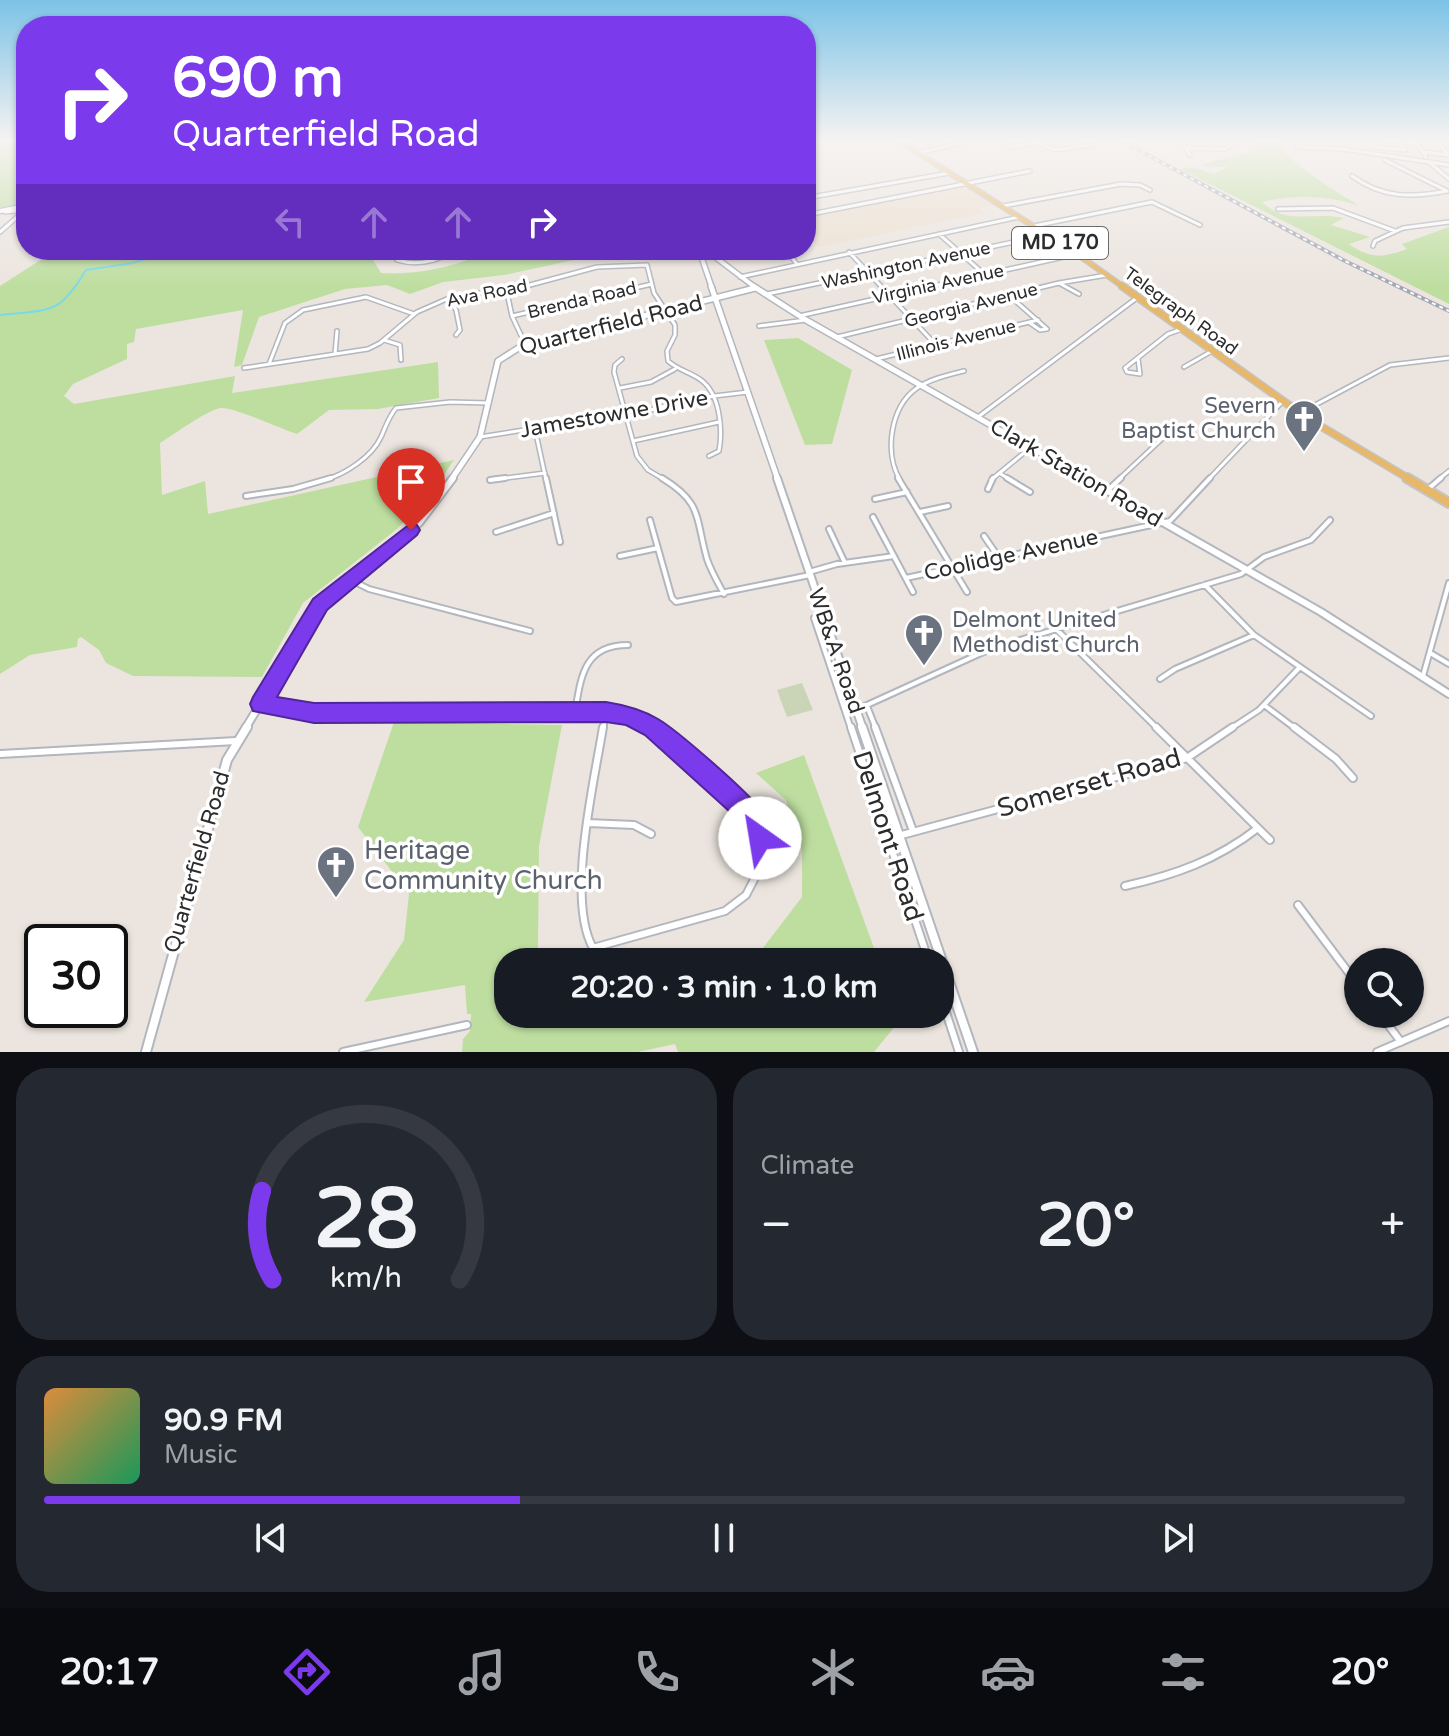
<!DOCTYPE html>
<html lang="en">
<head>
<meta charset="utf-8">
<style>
  :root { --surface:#171b24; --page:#242831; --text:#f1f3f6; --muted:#9ea1a6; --line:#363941; --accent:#7c3aed }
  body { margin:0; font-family:"Varela Round",sans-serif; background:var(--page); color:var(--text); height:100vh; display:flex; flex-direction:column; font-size:30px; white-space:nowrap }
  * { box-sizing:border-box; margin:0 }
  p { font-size:26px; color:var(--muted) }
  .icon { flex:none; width:44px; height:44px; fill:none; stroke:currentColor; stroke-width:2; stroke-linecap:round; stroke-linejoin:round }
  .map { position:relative; height:1052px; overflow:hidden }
  .sheet { display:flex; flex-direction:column; gap:16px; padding:16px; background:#0d0f14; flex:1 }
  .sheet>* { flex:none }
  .guide { position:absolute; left:16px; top:16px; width:800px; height:244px; border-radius:32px; box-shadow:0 2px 6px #0004; background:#7c3aed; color:#fff; overflow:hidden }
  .tools { position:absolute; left:1344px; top:948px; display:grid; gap:16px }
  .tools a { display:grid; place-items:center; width:80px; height:80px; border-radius:50%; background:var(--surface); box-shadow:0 2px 6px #0004; font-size:40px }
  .speed { position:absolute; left:24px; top:924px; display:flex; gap:16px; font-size:40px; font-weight:700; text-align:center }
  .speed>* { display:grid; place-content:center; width:104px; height:104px; border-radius:50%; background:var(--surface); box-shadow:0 2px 6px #0004; line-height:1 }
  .speed .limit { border:4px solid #111; border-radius:12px; background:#fff; color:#111 }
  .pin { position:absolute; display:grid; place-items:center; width:68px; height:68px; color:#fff; margin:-82px -34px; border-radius:50% 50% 50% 0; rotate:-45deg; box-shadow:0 0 8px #0007 }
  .pin .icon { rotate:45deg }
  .me { position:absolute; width:88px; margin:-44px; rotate:328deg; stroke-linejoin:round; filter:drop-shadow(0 0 6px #0008) }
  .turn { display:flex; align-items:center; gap:28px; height:168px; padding:0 24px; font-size:36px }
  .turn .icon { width:104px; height:104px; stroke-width:2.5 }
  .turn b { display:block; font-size:56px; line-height:68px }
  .lanes { display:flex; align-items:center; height:76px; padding:0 24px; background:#0003; justify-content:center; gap:40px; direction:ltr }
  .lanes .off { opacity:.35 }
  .big { font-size:60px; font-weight:700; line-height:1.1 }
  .sheet .widget { flex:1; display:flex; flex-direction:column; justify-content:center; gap:12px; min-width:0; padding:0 28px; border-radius:32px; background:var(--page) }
  .sheet .dial { align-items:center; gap:0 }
  .dial svg { height:208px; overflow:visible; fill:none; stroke:var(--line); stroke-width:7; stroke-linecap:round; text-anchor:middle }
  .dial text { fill:var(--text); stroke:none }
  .song { display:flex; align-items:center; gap:24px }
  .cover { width:96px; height:96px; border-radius:12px; background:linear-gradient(135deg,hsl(30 70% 55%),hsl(150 70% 35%)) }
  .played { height:8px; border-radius:4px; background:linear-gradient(90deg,var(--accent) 35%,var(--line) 35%) }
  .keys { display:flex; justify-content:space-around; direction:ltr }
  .heat { display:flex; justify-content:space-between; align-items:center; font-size:44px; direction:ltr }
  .sheet .tiles { flex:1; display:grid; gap:16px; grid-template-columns:1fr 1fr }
  .widget:last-child { grid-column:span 2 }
  .trip { position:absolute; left:494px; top:948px; width:460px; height:80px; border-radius:32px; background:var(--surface); box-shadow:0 2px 6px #0004; font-weight:700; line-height:80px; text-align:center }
  .menu { display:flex; height:128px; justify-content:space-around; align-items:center; background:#090b0e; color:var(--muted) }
  .menu .icon { width:56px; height:56px }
  .menu .on { color:var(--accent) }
  .menu b { font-size:36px; color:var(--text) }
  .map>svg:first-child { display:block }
  .education { fill:#ecdfd0 }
  .green { fill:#bedea0 }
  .cemetery { fill:#cad5b7 }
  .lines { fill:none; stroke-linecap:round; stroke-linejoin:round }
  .stream { stroke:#7ad9e6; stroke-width:2 }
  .street-far2-casing { stroke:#b2b6be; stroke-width:6 }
  .street-far1-casing { stroke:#b2b6be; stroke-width:8 }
  .street-casing { stroke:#b2b6be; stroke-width:10 }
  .secondary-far3-casing { stroke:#b2b6be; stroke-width:7 }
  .secondary-far2-casing { stroke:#b2b6be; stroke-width:8 }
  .secondary-far1-casing { stroke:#b2b6be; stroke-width:10 }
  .secondary-casing { stroke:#b2b6be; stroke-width:12 }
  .primary-far2-casing { stroke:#c4c4c4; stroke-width:7 }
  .primary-far1-casing { stroke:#c4c4c4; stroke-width:9 }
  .primary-casing { stroke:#c4c4c4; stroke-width:12 }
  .street-far2 { stroke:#fff; stroke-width:3 }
  .street-far1 { stroke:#fff; stroke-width:4 }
  .street { stroke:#fff; stroke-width:6 }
  .secondary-far3 { stroke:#fff; stroke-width:4 }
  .secondary-far2 { stroke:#fff; stroke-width:5 }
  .secondary-far1 { stroke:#fff; stroke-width:6 }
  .secondary { stroke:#fff; stroke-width:8 }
  .primary-far2 { stroke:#e7b76a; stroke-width:4 }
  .primary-far1 { stroke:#e7b76a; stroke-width:6 }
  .primary { stroke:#e7b76a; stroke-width:8 }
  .rail-casing { stroke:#a2a7b4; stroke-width:4 }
  .rail { stroke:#fff; stroke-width:2; stroke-dasharray:4; stroke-linecap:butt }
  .route { fill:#7c3aed; stroke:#51269a; stroke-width:2 }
  .labels { text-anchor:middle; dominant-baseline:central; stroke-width:7; stroke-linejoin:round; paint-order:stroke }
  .far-street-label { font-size:18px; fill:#2c2c2c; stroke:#fff }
  .shield { fill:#fff; stroke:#6b6b6b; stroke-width:2 }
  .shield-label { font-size:20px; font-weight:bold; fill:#2c2c2c }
  .street-label { font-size:22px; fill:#2c2c2c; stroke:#fff }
  .worship-label { font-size:22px; fill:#5b616d; stroke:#fff; text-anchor:end }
  .near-street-label { font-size:26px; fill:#2c2c2c; stroke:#fff }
  .near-worship-label { font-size:26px; fill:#5b616d; stroke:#fff; text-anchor:start }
</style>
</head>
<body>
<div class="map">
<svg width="1449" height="1052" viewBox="0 0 1449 1052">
  <rect width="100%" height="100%" fill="#ece5df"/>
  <path class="education" d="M968,187l28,18 -17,3 6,5 -167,34 -12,-17v-14z"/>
  <path class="green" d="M0,140h26v66l-26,1z
    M1251,140h33l-4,3c5,19 62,52 80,63 -30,-10 -68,-12 -98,-4 25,24 51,9 82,16l-13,7 39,12 -21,7c21,15 34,14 58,5l-5,-5 47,-17v77l-269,-135 11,-2 23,7 14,-7 -26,-1c18,-9 36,-9 55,-17l2,-8z
    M56,250h248v3l63,-3 14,23c31,2 65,-4 94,-16l3,-7h121l2,4 -97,21 -61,7 -33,12 -23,-9 -42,4 -86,28 -17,48 -8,2 9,-57 -107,19 -2,13 -7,2v15l-54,25 -9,12 10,8 161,-28 -3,17 206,-31 1,36 -61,11 -49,1 -32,24c-16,-5 -65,-28 -77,-26 -16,4 -45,26 -60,35l2,52 43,-14 3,33 246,-54 -20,29 -37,40 -94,74 -41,74 -129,-1 -27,-13 -7,-13 -18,-13 -3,2 -1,8 -47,8 -30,19v-388z
    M798,338l54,32 -20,74 -27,1 -41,-105z
    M394,722l168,3 -23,121 -1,102 7,14h-37v52h397l-31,38h-196l-3,-8 -37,8h-176l1,-13 7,-8 1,-17h-4l-2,-29 -101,17 40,-62 5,-46 -51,-67z
    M804,755l74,204 28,-5 3,8h-173l20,-5 46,-60v-46l-16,-51 -30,-27z"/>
  <path class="cemetery" d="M802,683l11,27 -26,7 -10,-27z"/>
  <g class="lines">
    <path class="stream" d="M0,315c50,-6 58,2 86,-45l47,-7 39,-13"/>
    <defs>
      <path id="street-far2" d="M1029,140l26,10 37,-5
        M1180,140l10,15
        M1366,140l8,7 31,3 -6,-8
        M1384,140l33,3
        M1415,140l11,17
        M1007,147l26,-4
        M1297,147l46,2 106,16
        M1187,148l38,1 15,-9
        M1423,152l25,3 -11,-15
        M918,153l55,-13
        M1385,160l62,31
        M1430,163l19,16
        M1352,176c30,22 60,22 95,15
        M806,198l143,-25
        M1003,206l118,-22 19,1 10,5
        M1278,209l55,-1 62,23
        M5,212l19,-2
        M806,215l224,-44
        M1034,226l118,-24 48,23
        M0,232l25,-22
        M806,233l3,5h-3
        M939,234l45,40
        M1373,246l2,-5 28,-13 46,-6
        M391,250l6,10c20,6 41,1 59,-10
        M786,250l10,13
        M849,252l86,92
        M710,254l37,-4
        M740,277l279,-60
        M1059,283l20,11
        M506,288l6,28 14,30
        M767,294l280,-59
        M1011,297l36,32 -7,1 -10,-7
        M449,298l7,12 4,20 -4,5
        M512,316l140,-32
        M799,316l278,-62
        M759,326l47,-6
        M837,337l222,-54 48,-8
        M384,340l16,5 1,15
        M335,354l2,-23
        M622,359l-7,6 -1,7 23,84 11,14 17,10
        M876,359l162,-39
        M1138,359l2,15 -13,-2 -2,-4 43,-34 14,-5
        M269,364l16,-41 18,-13 63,-13 48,17
        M1184,367l28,-16
        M244,368l124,-19 12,-6 37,-31 32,-14 81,-13 67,-18 50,-2 7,28 21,32v10l-8,16 1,10c10,9 22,11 33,19 19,14 22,49 18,71l-10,5
        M620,388l31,-6 24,-13
        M1302,412l88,-47 59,-7
        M978,417l160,-120
        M535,429l11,51
        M480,437l171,-27 38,-11 59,-7
        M633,441l86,-19
        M999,473l12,7
        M324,480c20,-5 48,-23 57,-43 5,-11 7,-19 15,-29l54,-6 39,1
        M490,480l55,-7
        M900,480c-16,-27 -10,-73 17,-92 13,-9 31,-13 47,-17
        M991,480l40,-33
        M1118,480l47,-44
        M1208,480l74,-78
        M1438,480l11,-9"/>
      <path id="street-far1" d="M546,478l14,64
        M662,478c41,25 33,39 45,81 4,12 11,24 17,35
        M898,478l69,114
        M1007,478l23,14
        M490,480l15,-2
        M988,489l5,-11
        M1428,489l13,-11
        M1108,490l13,-12
        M246,496l47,-7 38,-11
        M875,499l32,-7
        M920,512l28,-6
        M873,517l40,75
        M650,520l22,78 4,4 134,-27
        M829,529l16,34
        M496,532l58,-19
        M984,536l15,22
        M620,556l38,-8
        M809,572l28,-8 57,-8
        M906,578l264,-57 40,-43
        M351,580l18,9 161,42
        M1205,585l49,50 117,81
        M814,618l37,111
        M1055,628l103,101
        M1432,654l17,10
        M1423,676l26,-93
        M1160,679l15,-10 79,-34
        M261,704l53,9h292
        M1264,705l32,24
        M867,706l9,23
        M846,711l21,-6 123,-56 251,-75 23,-17 47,-17 19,-20
        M575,712c6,-36 9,-67 53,-67
        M606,713l29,5 19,11
        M603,729l3,-16
        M1230,729l29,-19 41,-43"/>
      <path id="street" d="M603,727c-9,56 -37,172 -10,221l132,-37 21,-16 13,-25 2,-26 -9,-26 -100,-91
        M851,727l78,235
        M875,727l38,104
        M1156,727l114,113
        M1294,727l42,32 17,19
        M0,754l236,-13
        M588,823l46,2 17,9
        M898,836l289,-78 46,-31
        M1125,886c50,-11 92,-26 133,-58
        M1298,905l60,80
        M940,994l19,58
        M1380,1014l21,28
        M343,1052l124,-27
        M1377,1052l72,-31"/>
      <path id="secondary-far3" d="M0,211l26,-5
        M699,250l13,38
        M706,250l50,38"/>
      <path id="secondary-far2" d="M711,286l67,194
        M753,286l53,34 282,160
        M451,480l29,-43 18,-76 22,-14 235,-59"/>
      <path id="secondary-far1" d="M777,478l86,251
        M1085,478l236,134 128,82
        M245,729l75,-124 99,-82 34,-45"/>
      <path id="secondary" d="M862,727l111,325
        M146,1052l81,-292 20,-33"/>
      <path id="primary-far2" d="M898,140l179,114 48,34"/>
      <path id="primary-far1" d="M1122,286l185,132 104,62"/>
      <path id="primary" d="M1407,478l42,25"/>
    </defs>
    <use href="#street-far2" class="street-far2-casing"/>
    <use href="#street-far1" class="street-far1-casing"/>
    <use href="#street" class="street-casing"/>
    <use href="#secondary-far3" class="secondary-far3-casing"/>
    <use href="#secondary-far2" class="secondary-far2-casing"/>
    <use href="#secondary-far1" class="secondary-far1-casing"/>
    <use href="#secondary" class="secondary-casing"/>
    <use href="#primary-far2" class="primary-far2-casing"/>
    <use href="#primary-far1" class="primary-far1-casing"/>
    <use href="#primary" class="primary-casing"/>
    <use href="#street-far2" class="street-far2"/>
    <use href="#street-far1" class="street-far1"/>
    <use href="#street" class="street"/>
    <use href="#secondary-far3" class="secondary-far3"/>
    <use href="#secondary-far2" class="secondary-far2"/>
    <use href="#secondary-far1" class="secondary-far1"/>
    <use href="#secondary" class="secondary"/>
    <use href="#primary-far2" class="primary-far2"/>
    <use href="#primary-far1" class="primary-far1"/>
    <use href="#primary" class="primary"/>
    <defs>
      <path id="rail" d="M1120,140l225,121 104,50"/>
    </defs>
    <use href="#rail" class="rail-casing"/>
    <use href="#rail" class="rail"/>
  </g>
  <linearGradient id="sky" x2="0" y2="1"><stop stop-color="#7cc3e7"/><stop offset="0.49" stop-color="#f6f3f1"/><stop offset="1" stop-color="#f6f3f1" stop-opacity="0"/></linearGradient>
  <rect width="1449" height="287" fill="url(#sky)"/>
  <path class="route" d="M411,523l6,2 3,5 -3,5 -90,75 -50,87 37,6 292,-1c19,3 35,7 52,17 19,11 90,73 102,90 5,8 8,20 12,29l-3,8 -9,4 -9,-4 -8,-19 -14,-16 -84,-76 -19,-10 -20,-3 -292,1 -61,-12 -3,-7 3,-7 60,-98z"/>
  <defs>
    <symbol id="church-pin" viewBox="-11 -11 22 30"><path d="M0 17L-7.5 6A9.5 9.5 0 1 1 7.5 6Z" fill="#6b7280" stroke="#fff"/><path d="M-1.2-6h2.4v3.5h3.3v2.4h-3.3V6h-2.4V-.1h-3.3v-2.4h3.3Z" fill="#fff"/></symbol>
  </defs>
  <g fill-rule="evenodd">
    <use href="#church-pin" x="1282" y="397" width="44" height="60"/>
    <use href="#church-pin" x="902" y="611" width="44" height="60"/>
    <use href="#church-pin" x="314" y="843" width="44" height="60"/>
  </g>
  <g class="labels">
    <g class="far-street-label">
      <text transform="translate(906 265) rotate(-12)">Washington Avenue</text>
      <text transform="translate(938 284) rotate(-12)">Virginia Avenue</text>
      <text transform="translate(487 293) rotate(-11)">Ava Road</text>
      <text transform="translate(582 300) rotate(-13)">Brenda Road</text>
      <text transform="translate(971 305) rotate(-14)">Georgia Avenue</text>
      <text transform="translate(1181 311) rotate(36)">Telegraph Road</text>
      <text transform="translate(956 340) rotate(-14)">Illinois Avenue</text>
    </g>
    <rect class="shield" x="1012" y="227" width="96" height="32" rx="6"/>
    <g class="shield-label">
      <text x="1060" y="243">MD 170</text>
    </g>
    <g class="street-label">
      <text transform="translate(611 325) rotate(-14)">Quarterfield Road</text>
      <text transform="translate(614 414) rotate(-10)">Jamestowne Drive</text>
      <text transform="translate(1076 473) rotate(30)">Clark Station Road</text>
      <text transform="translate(1011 555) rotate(-12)">Coolidge Avenue</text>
      <text transform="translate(836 651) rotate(71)">WB&amp;A Road</text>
      <text transform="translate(197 862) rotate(-74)">Quarterfield Road</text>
    </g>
    <g class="worship-label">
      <text x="1276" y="406">Severn<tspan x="1276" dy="25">Baptist Church</tspan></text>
      <text x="952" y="620" text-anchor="start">Delmont United<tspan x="952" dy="25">Methodist Church</tspan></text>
    </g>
    <g class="near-street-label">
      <text transform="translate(1089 783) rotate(-16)">Somerset Road</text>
      <text transform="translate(888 836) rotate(72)">Delmont Road</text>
    </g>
    <g class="near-worship-label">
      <text x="364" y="850">Heritage<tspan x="364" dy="30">Community Church</tspan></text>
    </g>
  </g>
</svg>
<div class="tools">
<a><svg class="icon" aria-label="search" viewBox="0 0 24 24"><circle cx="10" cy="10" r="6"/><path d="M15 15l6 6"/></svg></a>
</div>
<div class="speed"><div class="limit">30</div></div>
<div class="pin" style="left:411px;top:530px;background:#d93025"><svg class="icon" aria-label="arrive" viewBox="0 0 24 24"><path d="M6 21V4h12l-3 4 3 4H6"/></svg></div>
<svg class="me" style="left:760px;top:838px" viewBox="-20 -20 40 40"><circle r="19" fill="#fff"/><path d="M0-13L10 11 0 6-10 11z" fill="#7c3aed"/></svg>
<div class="trip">20:20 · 3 min · 1.0 km</div>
<div class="guide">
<div class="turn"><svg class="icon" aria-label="right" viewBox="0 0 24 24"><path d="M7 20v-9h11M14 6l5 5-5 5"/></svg><div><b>690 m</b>Quarterfield Road</div></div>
<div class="lanes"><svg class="icon off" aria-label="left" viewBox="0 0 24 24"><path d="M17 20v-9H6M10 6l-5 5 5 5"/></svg><svg class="icon off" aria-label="ahead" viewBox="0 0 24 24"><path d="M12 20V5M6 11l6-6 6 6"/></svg><svg class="icon off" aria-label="ahead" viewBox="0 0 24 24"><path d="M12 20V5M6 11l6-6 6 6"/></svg><svg class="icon" aria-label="right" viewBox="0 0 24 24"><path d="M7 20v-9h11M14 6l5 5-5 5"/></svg></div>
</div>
</div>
<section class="sheet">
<div class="tiles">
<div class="widget dial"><svg viewBox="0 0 100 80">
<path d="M14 69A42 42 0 1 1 86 69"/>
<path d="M14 69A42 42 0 0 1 10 35" stroke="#7c3aed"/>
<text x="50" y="56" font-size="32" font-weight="700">28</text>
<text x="50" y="72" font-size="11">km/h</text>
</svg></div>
<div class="widget"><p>Climate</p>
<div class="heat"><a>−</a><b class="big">20°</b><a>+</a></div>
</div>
<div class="widget">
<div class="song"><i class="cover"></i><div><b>90.9 FM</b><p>Music</p></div></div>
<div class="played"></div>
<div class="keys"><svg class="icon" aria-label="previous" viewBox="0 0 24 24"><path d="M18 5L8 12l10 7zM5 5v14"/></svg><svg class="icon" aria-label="pause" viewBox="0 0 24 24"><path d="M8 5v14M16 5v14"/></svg><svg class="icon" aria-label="next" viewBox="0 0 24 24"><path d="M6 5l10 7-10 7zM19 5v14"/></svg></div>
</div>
</div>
</section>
<nav class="menu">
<b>20:17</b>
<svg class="icon on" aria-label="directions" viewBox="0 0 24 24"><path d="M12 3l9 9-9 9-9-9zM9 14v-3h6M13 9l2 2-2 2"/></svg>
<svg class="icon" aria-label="music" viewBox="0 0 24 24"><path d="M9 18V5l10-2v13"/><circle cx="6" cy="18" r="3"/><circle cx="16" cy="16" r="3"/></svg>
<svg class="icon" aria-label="phone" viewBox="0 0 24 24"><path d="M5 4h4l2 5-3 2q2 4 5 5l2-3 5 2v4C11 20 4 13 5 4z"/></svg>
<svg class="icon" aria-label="climate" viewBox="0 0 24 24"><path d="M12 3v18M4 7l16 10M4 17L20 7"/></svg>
<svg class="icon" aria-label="car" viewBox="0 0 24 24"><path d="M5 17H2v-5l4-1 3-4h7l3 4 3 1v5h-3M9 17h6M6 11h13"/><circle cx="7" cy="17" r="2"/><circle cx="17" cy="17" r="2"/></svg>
<svg class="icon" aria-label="filters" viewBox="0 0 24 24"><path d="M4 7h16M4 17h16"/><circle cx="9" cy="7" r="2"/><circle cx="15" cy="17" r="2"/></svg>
<b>20°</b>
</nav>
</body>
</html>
